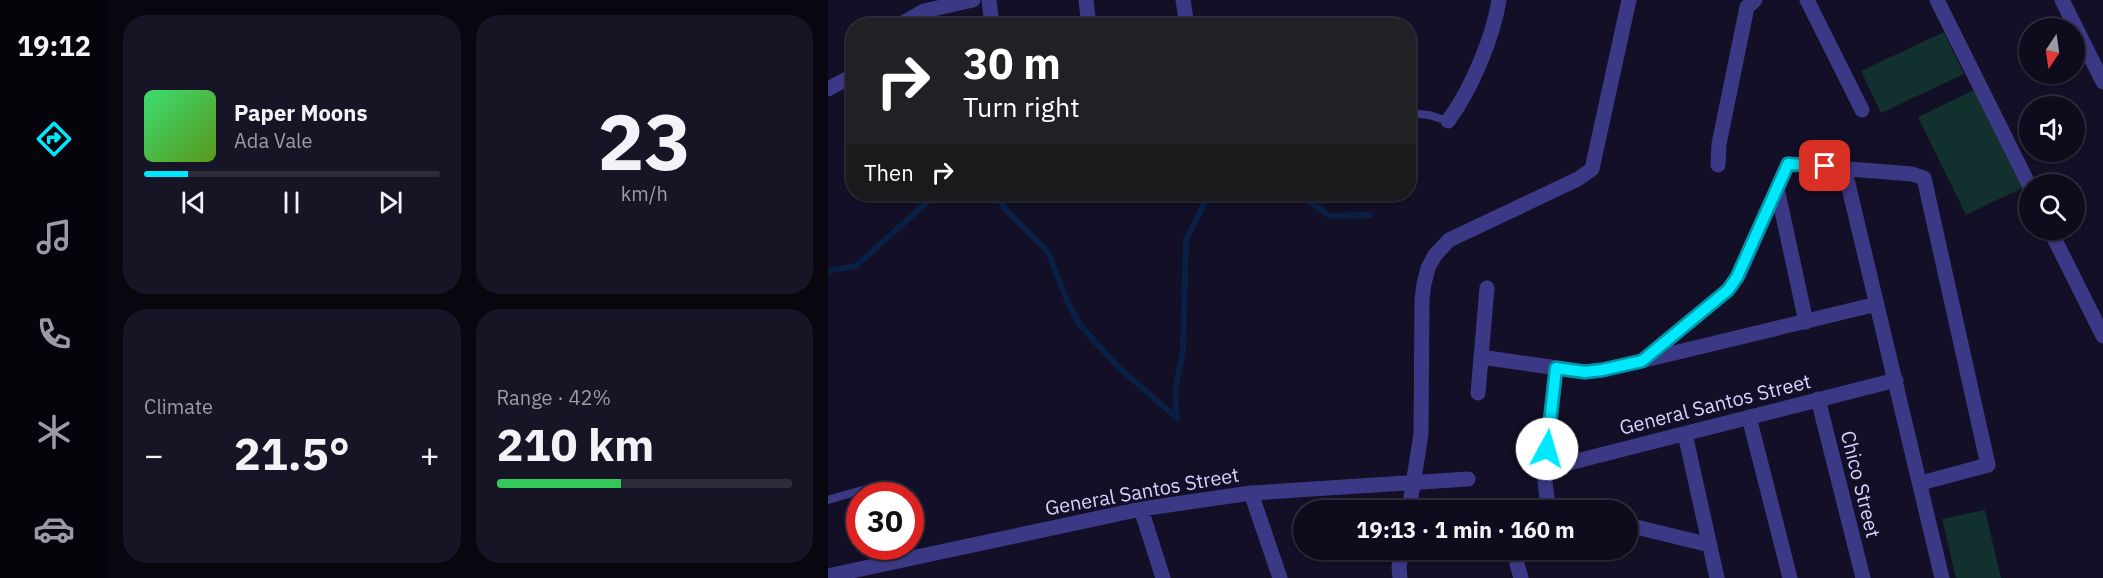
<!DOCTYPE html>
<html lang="en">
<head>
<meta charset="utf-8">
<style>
  :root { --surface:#0e0b1c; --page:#171425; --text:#f1f3f6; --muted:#9b9ba3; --line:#2e2b3b; --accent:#00e8fe }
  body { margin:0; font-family:"IBM Plex Sans",sans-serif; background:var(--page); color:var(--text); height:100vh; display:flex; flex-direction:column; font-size:22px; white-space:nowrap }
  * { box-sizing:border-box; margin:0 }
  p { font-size:20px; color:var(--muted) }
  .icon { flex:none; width:33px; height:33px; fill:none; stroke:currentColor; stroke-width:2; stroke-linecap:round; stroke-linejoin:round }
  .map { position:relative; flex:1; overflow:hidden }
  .drawer { display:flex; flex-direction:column; gap:15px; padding:15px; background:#08060f; width:720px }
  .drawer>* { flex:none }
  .banner { position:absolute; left:18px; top:18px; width:570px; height:183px; border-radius:24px; box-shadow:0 2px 4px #0004,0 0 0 2px var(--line); background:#202124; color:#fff; overflow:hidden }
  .needle { width:39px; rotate:193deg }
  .tools { position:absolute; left:1191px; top:18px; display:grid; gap:12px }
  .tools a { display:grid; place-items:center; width:66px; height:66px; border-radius:50%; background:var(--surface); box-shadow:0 2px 4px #0004,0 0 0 2px var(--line); font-size:30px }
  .speed { position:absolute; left:18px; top:482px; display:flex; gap:12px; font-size:30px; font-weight:700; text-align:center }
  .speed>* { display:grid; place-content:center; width:78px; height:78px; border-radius:50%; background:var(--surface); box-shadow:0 2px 4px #0004,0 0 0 2px var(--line); line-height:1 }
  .speed .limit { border:9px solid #d22; background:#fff; color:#111 }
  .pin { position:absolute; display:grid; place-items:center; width:51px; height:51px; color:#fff; margin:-26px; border-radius:12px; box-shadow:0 3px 9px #0006 }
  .me { position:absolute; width:66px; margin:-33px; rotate:6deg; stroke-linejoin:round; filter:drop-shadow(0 0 4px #0008) }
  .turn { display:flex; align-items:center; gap:21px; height:126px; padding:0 18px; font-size:27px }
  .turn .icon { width:78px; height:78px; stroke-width:2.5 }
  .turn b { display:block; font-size:42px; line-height:51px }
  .then { display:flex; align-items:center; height:57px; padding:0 18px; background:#0003; gap:12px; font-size:22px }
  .big { font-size:45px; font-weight:700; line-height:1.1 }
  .drawer .card { flex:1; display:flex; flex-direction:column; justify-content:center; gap:9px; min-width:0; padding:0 21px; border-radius:24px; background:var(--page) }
  .drawer .dial { align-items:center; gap:0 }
  .dial b { font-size:78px; line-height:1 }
  .song { display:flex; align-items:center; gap:18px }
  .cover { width:72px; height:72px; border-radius:9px; background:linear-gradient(135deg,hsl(140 70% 55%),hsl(90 70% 35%)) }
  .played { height:6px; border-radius:3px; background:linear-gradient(90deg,var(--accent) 15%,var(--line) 15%) }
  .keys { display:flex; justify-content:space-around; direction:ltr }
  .heat { display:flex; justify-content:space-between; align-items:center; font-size:33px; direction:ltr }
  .charge { height:9px; border-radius:4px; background:linear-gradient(90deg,#34c759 42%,var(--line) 0) }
  .drawer .tiles { flex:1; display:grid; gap:15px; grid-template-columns:repeat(2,1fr) }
  .trip { position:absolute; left:465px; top:500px; width:345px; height:60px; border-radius:30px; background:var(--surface); box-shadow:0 2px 4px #0004,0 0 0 2px var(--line); font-weight:700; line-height:60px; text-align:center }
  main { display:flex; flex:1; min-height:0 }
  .tabs { display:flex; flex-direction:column; width:108px; justify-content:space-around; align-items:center; background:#06040b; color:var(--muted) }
  .tabs .icon { width:42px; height:42px }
  .tabs .active { color:var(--accent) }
  .tabs b { font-size:27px; color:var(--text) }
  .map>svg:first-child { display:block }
  .green { fill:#12302e }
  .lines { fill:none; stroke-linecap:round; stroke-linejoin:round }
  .stream { stroke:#091f44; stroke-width:6 }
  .service { stroke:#3b3985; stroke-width:8 }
  .minor { stroke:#3b3985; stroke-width:15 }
  .route-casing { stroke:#0097a5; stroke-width:15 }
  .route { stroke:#00e8fe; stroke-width:10 }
  .labels { text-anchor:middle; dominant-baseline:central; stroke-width:6; stroke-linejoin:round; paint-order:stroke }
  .street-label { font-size:20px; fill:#d8d3ff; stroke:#120f26 }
</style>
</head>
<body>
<main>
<nav class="tabs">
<b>19:12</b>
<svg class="icon active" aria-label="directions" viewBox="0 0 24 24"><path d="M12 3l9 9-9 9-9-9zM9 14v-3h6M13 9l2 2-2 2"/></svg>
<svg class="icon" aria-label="music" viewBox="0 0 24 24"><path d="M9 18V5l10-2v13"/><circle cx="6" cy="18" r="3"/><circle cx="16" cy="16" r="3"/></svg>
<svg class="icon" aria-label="phone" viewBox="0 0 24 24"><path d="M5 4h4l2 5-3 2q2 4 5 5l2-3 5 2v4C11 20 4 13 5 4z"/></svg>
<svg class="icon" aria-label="climate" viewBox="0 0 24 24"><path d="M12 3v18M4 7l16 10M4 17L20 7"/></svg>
<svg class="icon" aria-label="car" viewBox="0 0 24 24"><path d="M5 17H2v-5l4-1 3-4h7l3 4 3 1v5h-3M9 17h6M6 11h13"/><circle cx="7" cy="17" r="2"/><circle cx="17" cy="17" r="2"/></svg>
</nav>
<section class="drawer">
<div class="tiles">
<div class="card">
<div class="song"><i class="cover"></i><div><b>Paper Moons</b><p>Ada Vale</p></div></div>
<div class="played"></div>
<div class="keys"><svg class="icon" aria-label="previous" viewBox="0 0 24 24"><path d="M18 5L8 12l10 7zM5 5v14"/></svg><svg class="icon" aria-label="pause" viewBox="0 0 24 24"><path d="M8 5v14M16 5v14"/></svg><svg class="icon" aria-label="next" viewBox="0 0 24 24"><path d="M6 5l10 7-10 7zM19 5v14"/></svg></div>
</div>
<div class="card dial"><b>23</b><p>km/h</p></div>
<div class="card"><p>Climate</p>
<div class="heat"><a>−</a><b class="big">21.5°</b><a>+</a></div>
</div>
<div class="card"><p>Range · 42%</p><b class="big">210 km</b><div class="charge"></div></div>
</div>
</section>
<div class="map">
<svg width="1275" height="578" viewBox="0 0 1275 578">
  <rect width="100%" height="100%" fill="#120f26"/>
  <path class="green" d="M1116,32l20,42 -83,39 -20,-42z
    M1146,90l48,98 -56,27 -48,-98z
    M1157,510l16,68h-45l-14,-59z"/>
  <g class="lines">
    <path class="stream" d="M168,194l10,16 42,42 20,51 12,22 38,42 59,51 -2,-27 8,-41 3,-110 23,-46
      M470,194l32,22 40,-1
      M0,271l28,-5 80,-72"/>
    <path class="service" d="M580,113l21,2 19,6
      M0,500l38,-11"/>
    <path class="minor" d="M161,0l3,26
      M258,0l3,26
      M355,0l4,26
      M979,0l55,110
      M1109,0l93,187
      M1234,0l41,82
      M70,26l26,-15 49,-11
      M0,89l26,-14
      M620,121c23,-31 45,-83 51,-121
      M890,165l1,-21 28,-137 8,-7
      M1016,167l98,411
      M949,188l29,134
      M1222,230l53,106
      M653,357l104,15 17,-2 40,-9 86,-71 10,-13 50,-113 124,10 12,4 64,287 -67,18
      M817,360l232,-56
      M728,368l-11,101v13l3,24 16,4
      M650,393l9,-105
      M990,399l45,179
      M921,417l41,161
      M857,434l32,144
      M717,469l351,-89
      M423,493l29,85
      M313,509l22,69
      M581,510l12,-76 1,-135 2,-15 4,-16 7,-13 14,-15 129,-61 14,-10 37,-169
      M800,525l82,20
      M689,564l4,14
      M0,576l313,-67 110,-16 217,-14
      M572,578l-1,-11 3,-18"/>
  </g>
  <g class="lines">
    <defs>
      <path id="route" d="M719,449l9,-81 29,4 17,-2 40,-9 86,-71 9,-13 51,-113 37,2"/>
    </defs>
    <use href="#route" class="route-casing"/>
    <use href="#route" class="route"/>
  </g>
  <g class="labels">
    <g class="street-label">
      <text transform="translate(887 404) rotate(-14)">General Santos Street</text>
      <text transform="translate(1033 484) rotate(76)">Chico Street</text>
      <text transform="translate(314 491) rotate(-10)">General Santos Street</text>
    </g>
  </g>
</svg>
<div class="tools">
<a><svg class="needle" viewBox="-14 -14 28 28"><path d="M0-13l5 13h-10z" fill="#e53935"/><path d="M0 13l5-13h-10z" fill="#9b9ba3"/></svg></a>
<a><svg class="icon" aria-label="sound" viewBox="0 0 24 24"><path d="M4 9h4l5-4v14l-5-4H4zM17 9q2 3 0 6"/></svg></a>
<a><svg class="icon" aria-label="search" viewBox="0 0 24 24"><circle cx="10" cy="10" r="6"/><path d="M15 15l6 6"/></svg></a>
</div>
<div class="speed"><div class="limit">30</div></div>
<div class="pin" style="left:997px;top:166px;background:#d93025"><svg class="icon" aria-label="arrive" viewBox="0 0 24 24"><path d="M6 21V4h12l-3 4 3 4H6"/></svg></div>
<svg class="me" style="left:719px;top:449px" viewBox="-20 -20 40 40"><circle r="19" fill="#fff"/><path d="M0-13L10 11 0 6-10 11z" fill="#00e8fe"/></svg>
<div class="trip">19:13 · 1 min · 160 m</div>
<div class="banner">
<div class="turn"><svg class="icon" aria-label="right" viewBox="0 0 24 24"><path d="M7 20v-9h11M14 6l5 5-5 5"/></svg><div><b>30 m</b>Turn right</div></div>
<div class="then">Then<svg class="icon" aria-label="right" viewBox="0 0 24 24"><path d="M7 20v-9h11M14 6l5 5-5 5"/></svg></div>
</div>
</div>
</main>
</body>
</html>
